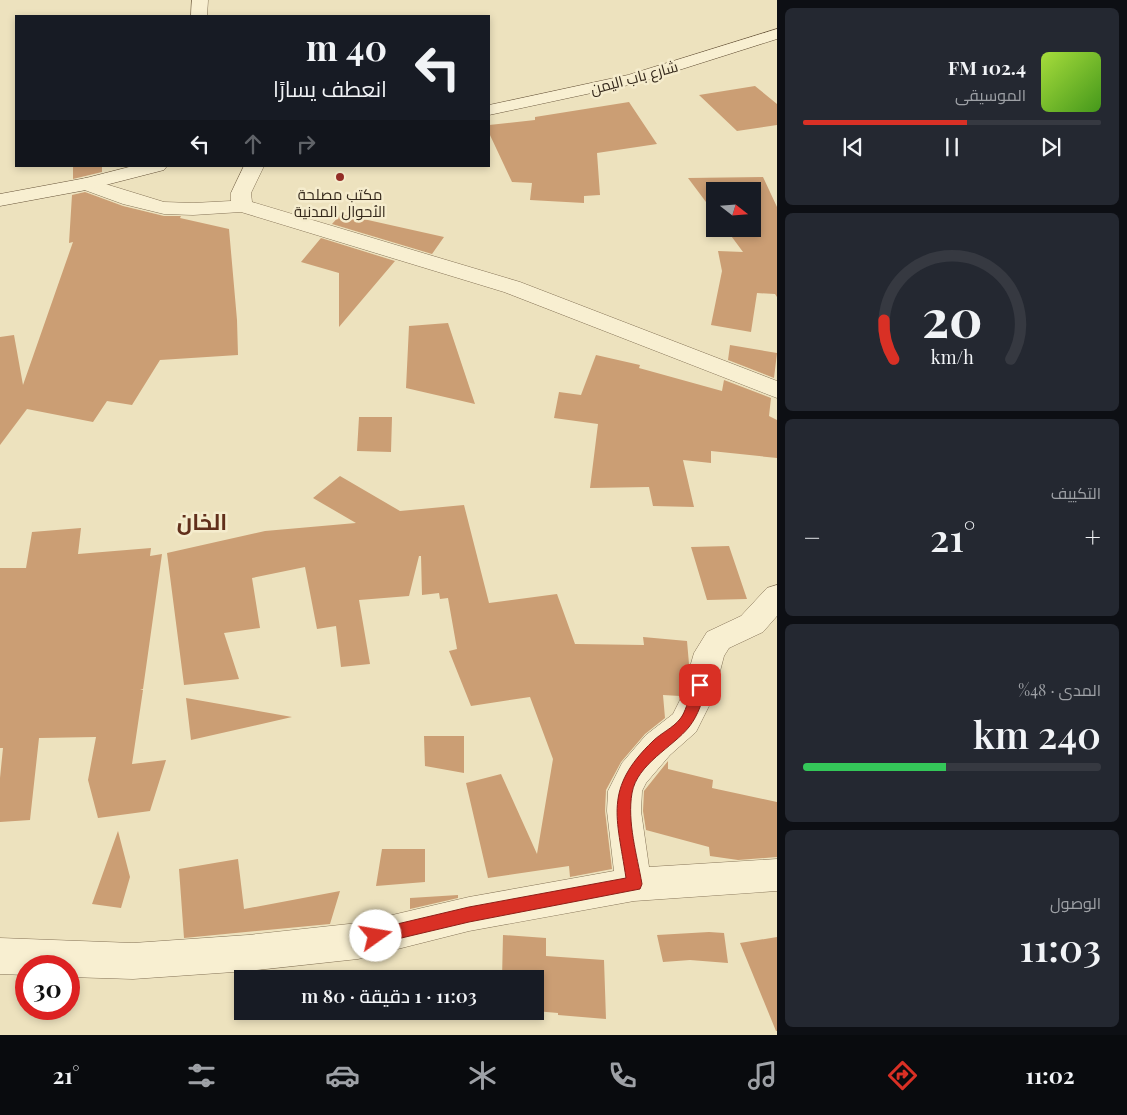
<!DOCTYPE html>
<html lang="ar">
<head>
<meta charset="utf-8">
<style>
  :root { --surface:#171b24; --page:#242831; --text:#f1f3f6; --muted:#9ea1a6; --line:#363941; --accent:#d93025 }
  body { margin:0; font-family:"Playfair Display",Cairo,serif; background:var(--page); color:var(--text); direction:rtl; height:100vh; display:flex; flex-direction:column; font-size:19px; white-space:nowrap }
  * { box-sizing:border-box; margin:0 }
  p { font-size:16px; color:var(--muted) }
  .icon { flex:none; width:28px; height:28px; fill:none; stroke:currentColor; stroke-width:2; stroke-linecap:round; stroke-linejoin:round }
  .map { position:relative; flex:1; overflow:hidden; direction:ltr }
  .side { display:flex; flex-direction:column; gap:8px; padding:8px; background:#0d0f14; width:350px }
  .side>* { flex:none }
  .top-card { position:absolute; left:15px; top:15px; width:475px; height:152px; border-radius:0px; box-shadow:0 2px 8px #0003; direction:rtl; background:#171b24; color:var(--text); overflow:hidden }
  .needle { width:32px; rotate:107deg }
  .buttons { position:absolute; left:706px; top:182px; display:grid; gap:10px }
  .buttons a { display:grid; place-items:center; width:55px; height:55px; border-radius:0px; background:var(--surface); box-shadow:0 2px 8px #0003; font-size:25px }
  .speed { position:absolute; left:15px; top:955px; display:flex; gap:10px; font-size:25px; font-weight:700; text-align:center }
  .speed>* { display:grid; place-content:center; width:65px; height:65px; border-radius:50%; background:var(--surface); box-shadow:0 2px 8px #0003; line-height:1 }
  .speed .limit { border:8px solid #d22; background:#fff; color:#111 }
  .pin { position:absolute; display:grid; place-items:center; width:42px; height:42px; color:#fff; margin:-21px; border-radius:10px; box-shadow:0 2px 8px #0006 }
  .me { position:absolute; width:55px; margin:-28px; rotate:77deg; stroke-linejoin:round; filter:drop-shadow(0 0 4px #0008) }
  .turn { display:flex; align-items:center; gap:18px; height:105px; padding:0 20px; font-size:22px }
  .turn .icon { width:65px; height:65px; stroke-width:2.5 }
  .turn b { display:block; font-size:35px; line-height:42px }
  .lanes { display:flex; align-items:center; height:48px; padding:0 20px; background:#0003; justify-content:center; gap:25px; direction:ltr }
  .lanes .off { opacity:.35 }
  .big { font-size:38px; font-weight:600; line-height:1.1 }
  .side .widget { flex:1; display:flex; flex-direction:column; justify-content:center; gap:8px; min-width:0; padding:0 18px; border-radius:8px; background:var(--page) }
  .side .dial { align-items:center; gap:0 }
  .dial svg { height:130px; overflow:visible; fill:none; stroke:var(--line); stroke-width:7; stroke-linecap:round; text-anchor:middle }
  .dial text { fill:var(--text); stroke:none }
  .song { display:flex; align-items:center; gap:15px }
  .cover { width:60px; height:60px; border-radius:8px; background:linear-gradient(135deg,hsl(80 70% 55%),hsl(100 70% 35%)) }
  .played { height:5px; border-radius:2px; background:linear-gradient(90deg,var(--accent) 55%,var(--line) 55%) }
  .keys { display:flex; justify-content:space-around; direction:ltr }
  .heat { display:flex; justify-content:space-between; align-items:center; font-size:28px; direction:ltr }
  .charge { height:8px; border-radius:4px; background:linear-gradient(90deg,#34c759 48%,var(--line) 0) }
  .trip { position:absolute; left:234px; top:970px; width:310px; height:50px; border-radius:0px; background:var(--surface); box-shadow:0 2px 8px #0003; font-weight:600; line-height:50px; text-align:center; direction:rtl }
  .tab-bar { display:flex; height:80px; justify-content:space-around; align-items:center; background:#090b0e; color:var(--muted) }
  .tab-bar .icon { width:35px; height:35px }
  .tab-bar .on { color:var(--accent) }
  .tab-bar b { font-size:22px; color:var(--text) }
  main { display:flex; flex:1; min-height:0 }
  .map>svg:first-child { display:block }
  .building { fill:#cb9e74 }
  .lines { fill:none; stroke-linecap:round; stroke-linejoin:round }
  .street-casing { stroke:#857357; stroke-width:1 }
  .secondary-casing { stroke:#67543a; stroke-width:1 }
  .street { fill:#f8efd1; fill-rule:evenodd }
  .secondary { fill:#f8efd1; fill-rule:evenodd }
  .route { fill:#d93025; stroke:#8d1f18 }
  .poi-dot { fill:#942e27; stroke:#f5eccd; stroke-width:2 }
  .labels { text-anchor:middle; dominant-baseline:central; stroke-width:5; stroke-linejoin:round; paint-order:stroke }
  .far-street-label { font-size:15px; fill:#35291c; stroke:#f5eccd }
  .far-poi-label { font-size:15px; fill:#35291c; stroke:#f5eccd }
  .district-label { font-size:22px; font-weight:bold; fill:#612f1b; stroke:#f5eccd }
</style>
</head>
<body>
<main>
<section class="side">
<div class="widget">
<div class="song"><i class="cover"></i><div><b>102.4 FM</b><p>الموسيقى</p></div></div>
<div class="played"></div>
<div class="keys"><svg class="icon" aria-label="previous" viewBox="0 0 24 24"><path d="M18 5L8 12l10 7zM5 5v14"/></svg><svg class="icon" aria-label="pause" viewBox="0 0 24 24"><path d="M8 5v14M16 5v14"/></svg><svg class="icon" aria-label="next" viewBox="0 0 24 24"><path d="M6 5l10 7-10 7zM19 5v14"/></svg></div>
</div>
<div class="widget dial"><svg viewBox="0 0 100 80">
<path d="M14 69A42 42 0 1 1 86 69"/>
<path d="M14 69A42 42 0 0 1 8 45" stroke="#d93025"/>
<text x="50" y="56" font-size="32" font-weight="700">20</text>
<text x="50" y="72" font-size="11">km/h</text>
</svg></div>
<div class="widget"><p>التكييف</p>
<div class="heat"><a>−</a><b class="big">21°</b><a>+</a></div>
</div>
<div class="widget"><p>المدى · 48%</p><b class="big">240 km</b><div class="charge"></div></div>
<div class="widget"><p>الوصول</p><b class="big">11:03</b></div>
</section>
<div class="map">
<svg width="777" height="1035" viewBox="0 0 777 1035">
  <rect width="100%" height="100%" fill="#ede2be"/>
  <path class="building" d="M755,86l22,18v21l-40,6 -38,-36z
    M629,102l28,42 -60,9 3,42 -16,1v7l-54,-3 2,-17 -20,-1 -23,-49v-8l46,-5v-3z
    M102,166v6l-29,7v-12z
    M763,177l14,30v90l-2,-3 -18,-1 -6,39 -40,-7 11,-54 -4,-20 25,1 -17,-23h26v-38h-37v23l-27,-36z
    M85,192l38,14 41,10h17l-1,2 49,11 8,91 1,35 -78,5 -28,45 -25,-4 -14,21 -66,-13 -27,36v-108l14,-2 9,50 50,-143 -4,1 3,-48z
    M341,214l103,23 -12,17 -100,-30z
    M321,238l74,23 -56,66v-54l-38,-11z
    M448,323l27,81 -69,-16 3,-62z
    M730,345l47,8 -3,25 -46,-18z
    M596,355l44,10 -1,3 83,23 2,-11 47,18 -2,18 8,4v38l-66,-7v12l-28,-3 11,47 -41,-1 -4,-19 -59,1 8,-64 -44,-6 5,-26 22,3z
    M359,417h33l-1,35 -34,-1z
    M340,476l60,35 64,-6 25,98 68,-9 18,50 69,1 -1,-8 44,4 2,23 -9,32 -17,-1 2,23 -20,16 -24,28 -15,28 -1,21 7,58 -42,8 -1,-11 -81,12 -22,-95 35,-9 36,80 16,-95 -23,-62 -59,9 -22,-55 8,-2 -9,-51 -8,1 -1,-6 -17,2 -1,-39h-2l-10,40 -50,4 11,64 -29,3 -5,-41 -19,3 -12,-62 -53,11 8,50 -36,5 15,46 -55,6 -17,-132 98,-22 91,-8 -43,-25z
    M81,528l-3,26 73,-6 -1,8 12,-2 -19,135h-3l3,1 -11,74 34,-4 -16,51 -52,7 -10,-38 8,-43 -57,1 -9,82 -30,2v-44l3,-30h-3v-180h26l6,-36z
    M729,546l18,53 -40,1 -16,-53z
    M186,698l106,19 -101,23z
    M424,736h40v37l-39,-7z
    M668,761v8l45,11 -1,8 65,14v55l-39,3 -28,-4 -1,-9 -63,-17 -3,-19 1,-20z
    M118,831l12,46 -9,31 -29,-4z
    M382,849h43v33l-49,4z
    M238,859l6,50 96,-18 -10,33 -146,14 -5,-69z
    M458,895v3l-48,11v-11z
    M709,932l15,1 4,30 -38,-3 -27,2 -6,-27z
    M503,935l43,3v18l58,4 2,59 -48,-4v-2l-23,-2v-32h-33z
    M777,937v94h-1l-36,-88z"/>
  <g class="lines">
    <defs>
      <path id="street" d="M192,0h16l-1,16h-16z
        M244,166h20l-13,27 1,9 268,80 257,99v17l-273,-106 -263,-80 -48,3 -29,-1 -41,-10 -44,-16 -3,-4 3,-4 7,-2 78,24 29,1 38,-2v-8z
        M777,585v31l-14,16 -34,16 -5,8 -11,42 -17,34 -26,23 -24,28 -4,8 -1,20 8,56 128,-8v32l-143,10 -165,30 -111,28 -110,12 -115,8 -64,-2v-11h-43v9l-26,-1v-36l133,5 115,-8 110,-12 111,-26 145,-26 -7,-60 1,-20 14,-28 24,-28 27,-21 8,-16 13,-45 13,-21 34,-16 26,-28z"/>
      <path id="secondary" d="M777,29v10l-139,44 -149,32v-10l139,-30z
        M133,166h34l-3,4 -78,20 -86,16v-12l86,-16z"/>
    </defs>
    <use href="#street" class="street-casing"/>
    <use href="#secondary" class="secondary-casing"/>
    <use href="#street" class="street"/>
    <use href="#secondary" class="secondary"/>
  </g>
  <path class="route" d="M700,680l6,5c-2,13 -8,31 -17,42 -16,20 -52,37 -57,66 -5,29 5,62 10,91l-2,5 -171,33 -93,22 -5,-2 -2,-6 2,-5 5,-2 93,-22 157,-29c-9,-61 -23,-89 27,-137 8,-8 20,-13 27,-22 8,-9 11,-36 20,-39z"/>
  <circle class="poi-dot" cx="340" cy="177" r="5"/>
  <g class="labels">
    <g class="far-street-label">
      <text transform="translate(634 77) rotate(-15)">شارع باب اليمن</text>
    </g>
    <g class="far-poi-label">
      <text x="340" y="194">مكتب مصلحة<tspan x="340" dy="17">الأحوال المدنية</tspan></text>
    </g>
    <g class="district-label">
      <text x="202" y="521">الخان</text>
    </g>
  </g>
</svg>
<div class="buttons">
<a><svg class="needle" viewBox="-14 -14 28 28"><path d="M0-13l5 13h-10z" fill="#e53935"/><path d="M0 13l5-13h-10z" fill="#9ea1a6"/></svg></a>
</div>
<div class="speed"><div class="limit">30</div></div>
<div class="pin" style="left:700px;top:685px;background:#d93025"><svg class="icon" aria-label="arrive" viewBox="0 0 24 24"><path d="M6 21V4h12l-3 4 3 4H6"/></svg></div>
<svg class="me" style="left:376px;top:936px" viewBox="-20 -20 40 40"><circle r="19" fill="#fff"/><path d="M0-13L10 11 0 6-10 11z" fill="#d93025"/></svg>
<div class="trip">11:03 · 1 دقيقة · 80 m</div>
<div class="top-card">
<div class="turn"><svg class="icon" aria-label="left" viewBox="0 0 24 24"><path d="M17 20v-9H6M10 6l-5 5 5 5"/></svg><div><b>40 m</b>انعطف يسارًا</div></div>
<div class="lanes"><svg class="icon" aria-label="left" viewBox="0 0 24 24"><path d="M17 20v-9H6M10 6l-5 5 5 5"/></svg><svg class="icon off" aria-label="ahead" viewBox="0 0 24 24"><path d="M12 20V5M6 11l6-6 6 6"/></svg><svg class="icon off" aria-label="right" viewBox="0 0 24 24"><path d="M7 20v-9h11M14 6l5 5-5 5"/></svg></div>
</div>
</div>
</main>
<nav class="tab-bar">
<b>11:02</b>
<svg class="icon on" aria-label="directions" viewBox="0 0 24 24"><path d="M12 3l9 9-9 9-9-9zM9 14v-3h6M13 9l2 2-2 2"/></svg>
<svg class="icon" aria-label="music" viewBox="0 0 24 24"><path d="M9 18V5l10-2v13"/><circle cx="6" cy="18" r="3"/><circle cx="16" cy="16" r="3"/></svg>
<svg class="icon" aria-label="phone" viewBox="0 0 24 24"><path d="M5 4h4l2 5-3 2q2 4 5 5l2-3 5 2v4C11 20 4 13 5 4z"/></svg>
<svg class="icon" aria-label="climate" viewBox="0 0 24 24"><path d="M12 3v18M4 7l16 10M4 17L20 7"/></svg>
<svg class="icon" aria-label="car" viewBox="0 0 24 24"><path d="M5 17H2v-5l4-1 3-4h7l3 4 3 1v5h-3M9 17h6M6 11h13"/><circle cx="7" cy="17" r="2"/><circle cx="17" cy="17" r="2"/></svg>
<svg class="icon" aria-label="filters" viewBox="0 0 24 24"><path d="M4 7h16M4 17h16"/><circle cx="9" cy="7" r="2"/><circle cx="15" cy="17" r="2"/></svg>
<b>21°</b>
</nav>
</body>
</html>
